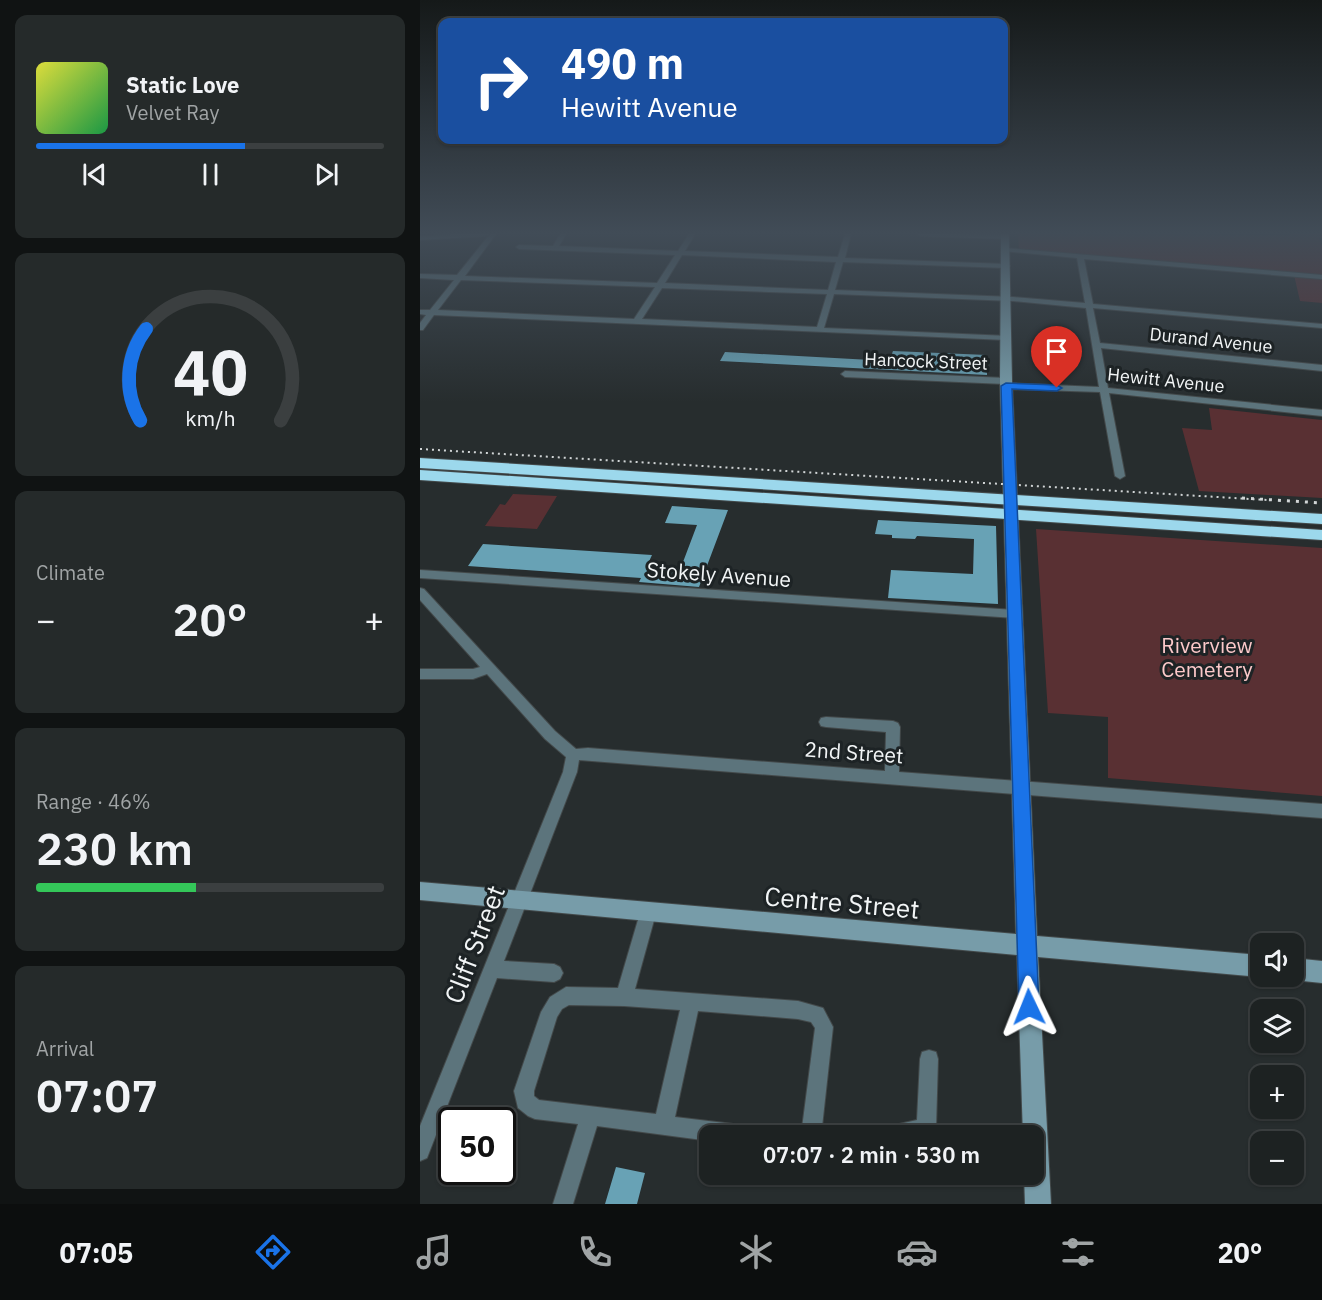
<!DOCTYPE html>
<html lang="en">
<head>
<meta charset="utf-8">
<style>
  :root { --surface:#1d2222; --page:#252a2a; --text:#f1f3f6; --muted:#a0a4a5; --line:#3b3f40; --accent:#1a73e8 }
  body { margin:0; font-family:"IBM Plex Sans",sans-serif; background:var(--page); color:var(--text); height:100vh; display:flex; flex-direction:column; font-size:22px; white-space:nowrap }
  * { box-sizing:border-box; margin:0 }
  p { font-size:20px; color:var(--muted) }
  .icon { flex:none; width:33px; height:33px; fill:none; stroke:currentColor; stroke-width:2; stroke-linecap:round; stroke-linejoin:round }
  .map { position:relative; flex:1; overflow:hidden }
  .details { display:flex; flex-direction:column; gap:15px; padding:15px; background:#101313; width:420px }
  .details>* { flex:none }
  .guide { position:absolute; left:18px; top:18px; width:570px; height:126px; border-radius:12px; box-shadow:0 2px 4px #0004,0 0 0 2px var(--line); background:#1a4fa0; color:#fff; overflow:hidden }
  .fabs { position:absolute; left:830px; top:933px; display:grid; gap:12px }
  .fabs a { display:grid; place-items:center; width:54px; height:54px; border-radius:12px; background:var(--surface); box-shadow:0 2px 4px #0004,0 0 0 2px var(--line); font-size:30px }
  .speed { position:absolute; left:18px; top:1107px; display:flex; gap:12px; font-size:30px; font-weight:700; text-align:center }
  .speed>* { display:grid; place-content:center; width:78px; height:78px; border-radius:50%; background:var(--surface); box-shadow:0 2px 4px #0004,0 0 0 2px var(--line); line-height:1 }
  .speed .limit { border:3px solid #111; border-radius:9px; background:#fff; color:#111 }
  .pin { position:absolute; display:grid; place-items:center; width:51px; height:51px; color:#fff; margin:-62px -26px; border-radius:50% 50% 50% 0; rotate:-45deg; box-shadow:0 0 6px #0007 }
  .pin .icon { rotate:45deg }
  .me { position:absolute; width:66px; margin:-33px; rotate:358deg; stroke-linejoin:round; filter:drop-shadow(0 0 4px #0008) }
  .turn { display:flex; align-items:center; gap:21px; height:126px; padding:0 24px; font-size:27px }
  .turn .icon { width:78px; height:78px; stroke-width:2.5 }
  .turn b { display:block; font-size:42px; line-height:51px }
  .big { font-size:45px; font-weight:600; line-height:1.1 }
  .details .tile { flex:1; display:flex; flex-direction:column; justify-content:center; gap:9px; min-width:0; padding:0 21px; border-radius:12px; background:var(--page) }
  .details .dial { align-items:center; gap:0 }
  .dial svg { height:156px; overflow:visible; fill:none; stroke:var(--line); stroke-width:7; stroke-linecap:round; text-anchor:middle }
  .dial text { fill:var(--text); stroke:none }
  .song { display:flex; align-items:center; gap:18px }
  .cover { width:72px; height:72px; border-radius:9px; background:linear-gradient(135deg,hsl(60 70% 55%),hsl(140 70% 35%)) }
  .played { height:6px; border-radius:3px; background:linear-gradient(90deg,var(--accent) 60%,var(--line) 60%) }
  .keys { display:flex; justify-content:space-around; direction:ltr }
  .heat { display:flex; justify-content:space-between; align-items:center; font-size:33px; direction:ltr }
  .charge { height:9px; border-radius:4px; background:linear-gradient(90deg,#34c759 46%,var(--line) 0) }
  .trip { position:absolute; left:279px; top:1125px; width:345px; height:60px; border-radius:12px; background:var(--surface); box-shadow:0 2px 4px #0004,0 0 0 2px var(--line); font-weight:600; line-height:60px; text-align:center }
  .menu { display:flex; height:96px; justify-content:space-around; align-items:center; background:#0c0e0e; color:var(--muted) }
  .menu .icon { width:42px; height:42px }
  .menu .on { color:var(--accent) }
  .menu b { font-size:27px; color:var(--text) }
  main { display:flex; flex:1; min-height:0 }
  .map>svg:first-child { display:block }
  .green { fill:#593033 }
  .building { fill:#68a2b5 }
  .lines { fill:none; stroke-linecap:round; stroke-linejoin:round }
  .street-casing { stroke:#43494a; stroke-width:2 }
  .secondary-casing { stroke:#43494a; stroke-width:2 }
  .highway-casing { stroke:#43494a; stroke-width:2 }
  .street { fill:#5c747c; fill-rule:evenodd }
  .secondary { fill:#779ca9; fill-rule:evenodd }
  .highway { fill:#9cd8ec; fill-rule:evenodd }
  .rail-far1 { stroke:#d1d5d6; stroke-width:2; stroke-dasharray:2 4; stroke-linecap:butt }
  .rail { stroke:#d1d5d6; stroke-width:3; stroke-dasharray:3 6; stroke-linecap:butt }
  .route { fill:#1a73e8; stroke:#114b97; stroke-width:1.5 }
  .labels { text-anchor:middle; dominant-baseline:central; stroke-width:6; stroke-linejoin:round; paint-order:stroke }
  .far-street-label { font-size:18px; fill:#f2f5f6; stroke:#1d2325 }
  .street-label { font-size:21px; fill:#f2f5f6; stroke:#1d2325 }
  .park-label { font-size:21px; fill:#fcc9ca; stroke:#1d2325 }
  .near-street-label { font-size:26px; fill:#f2f5f6; stroke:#1d2325 }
</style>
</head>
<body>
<main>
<section class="details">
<div class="tile">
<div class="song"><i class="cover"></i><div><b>Static Love</b><p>Velvet Ray</p></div></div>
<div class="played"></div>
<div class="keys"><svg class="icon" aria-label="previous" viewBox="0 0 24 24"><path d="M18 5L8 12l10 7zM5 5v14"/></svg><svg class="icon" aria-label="pause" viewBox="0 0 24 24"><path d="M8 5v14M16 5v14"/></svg><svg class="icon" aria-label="next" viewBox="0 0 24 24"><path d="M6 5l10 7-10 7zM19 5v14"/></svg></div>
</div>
<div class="tile dial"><svg viewBox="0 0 100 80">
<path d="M14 69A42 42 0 1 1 86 69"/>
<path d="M14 69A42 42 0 0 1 17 22" stroke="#1a73e8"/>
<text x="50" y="56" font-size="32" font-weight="700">40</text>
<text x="50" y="72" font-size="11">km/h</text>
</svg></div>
<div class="tile"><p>Climate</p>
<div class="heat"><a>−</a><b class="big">20°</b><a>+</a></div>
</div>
<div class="tile"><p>Range · 46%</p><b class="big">230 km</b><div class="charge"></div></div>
<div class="tile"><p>Arrival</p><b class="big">07:07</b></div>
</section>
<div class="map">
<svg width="902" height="1204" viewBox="0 0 902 1204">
  <rect width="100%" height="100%" fill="#272d2e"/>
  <path class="green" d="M598,234l272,1v-1h32v4h-3l3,8v57l-22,-2 -6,-26 -275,-23z
    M789,408l113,12v78l-123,-7 -17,-63 30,2z
    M93,494l44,2 -20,33 -52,-3 15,-22 5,1z
    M616,529l286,19v248l-214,-18v-61l-60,-4z"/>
  <path class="building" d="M473,351l94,4v20l-267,-14 5,-9 164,9z
    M252,506l56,4 -29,77 -60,-5 2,-4 -173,-12 15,-22 169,11 -6,13 34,2 17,-45 -32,-2z
    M458,520l118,6 2,78 -110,-6 3,-28 82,4 1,-35 -57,-3 -2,3 -23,-1v-3l-17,-1z
    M196,1167l29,6 -8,31h-32z"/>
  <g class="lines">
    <defs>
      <path id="street" d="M40,234h29l-3,2 -66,4v-4z
        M70,234h6l-31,42 192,7 18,-28 -156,-6 -3,-2 3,-2 34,1 7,-12h6l-7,12 119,5 11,-17h6l-10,17 153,6 7,-23h6l-6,24 161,6 4,2 -4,2 -163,-6 -8,28 178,7 72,6 -8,-45 -74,-7v-2l2,-1 317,27v4l-238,-20 9,45 229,20v4l-229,-20 7,35 222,22v6l-221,-23 7,40 214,22v6l-213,-23 16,83 -5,3 -5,-3 -15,-84 -94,-3 -4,-3 3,-2 -160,-7 -4,-3 4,-3 161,7 4,3 -3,2 92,4 -13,-79 -73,-7 -179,-7 -10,34 185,8v4h-3l-572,-25 -11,15h-3v-7l6,-8 -6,-1v-4h10l24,-30 -34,-2v-4l37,1zM262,255l154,7 -8,28 -163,-7zM41,280l194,7 -21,32 -196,-9zM242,288l165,6 -10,33 -175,-8z
        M497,234l88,1 3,2 -3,2 -85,-3z
        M0,570l595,40 6,4 -6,4 -595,-40z
        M0,588l4,1 131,142 21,18 12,-1 297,23 1,-39 -60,-5 -5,-1 -2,-4 2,-4 5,-1 67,4 5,2 2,4 -1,45 423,32v14l-743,-58 -2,12 -73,189 50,3 6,3 3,6 -3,6 -6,3 -57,-4 -70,180 -7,3v-35l143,-354 3,-15 -21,-18 -58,-65 -14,5h-53v-10h53l7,-2 -60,-67z
        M228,905l6,2 2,6 -21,76 163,12 25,7 10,19 -12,109h-20l14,-108 -4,-6 -13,-3 -100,-8 -23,106 75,9 7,3 3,7h-50v5l-113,-15 -24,78h-20l25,-80 -43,-5 -7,-3 -10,-8 -4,-17 27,-79 9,-15 16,-10 52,1 22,-75 2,-6zM149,1005l55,1 56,4 -24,104 -117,-14 -5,-4v-5l23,-74 5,-8z
        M509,1050l7,2 2,7 -2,69 -3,7 -59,1 3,-7 40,-9 3,-61 2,-7z"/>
      <path id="secondary" d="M581,234h8l3,147 25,555 223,19v22l-222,-20 13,247h-26l-1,-30h10v-38h-11l-6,-181 -597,-55v-18l596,52 -16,-553z
        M873,958l29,3v22l-29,-3 -8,-3 8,-1z"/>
      <path id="highway" d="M0,458l902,56v10l-902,-56z
        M0,470l902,60v10l-902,-60z"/>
    </defs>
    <use href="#street" class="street-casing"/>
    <use href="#secondary" class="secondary-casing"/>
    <use href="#highway" class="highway-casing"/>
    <use href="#street" class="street"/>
    <use href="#secondary" class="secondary"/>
    <use href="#highway" class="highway"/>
    <path class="rail-far1" d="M0,449l847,51"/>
    <path class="rail" d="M822,498l80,5"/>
  </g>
  <linearGradient id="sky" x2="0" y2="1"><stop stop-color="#151919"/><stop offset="0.58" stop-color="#414c57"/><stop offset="1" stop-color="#414c57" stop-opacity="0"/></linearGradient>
  <rect width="902" height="402" fill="url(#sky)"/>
  <path class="route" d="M586,383l51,2 5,3 -5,3 -45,-2 27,618 -3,8 -7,3 -7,-3 -3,-8 -18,-621z"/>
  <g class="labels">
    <g class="far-street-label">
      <text transform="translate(791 340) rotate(6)">Durand Avenue</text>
      <text transform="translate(506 361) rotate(2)">Hancock Street</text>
      <text transform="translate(746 380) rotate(6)">Hewitt Avenue</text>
    </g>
    <g class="street-label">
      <text transform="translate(299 574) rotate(4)">Stokely Avenue</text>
      <text transform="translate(434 752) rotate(4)">2nd Street</text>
    </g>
    <g class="park-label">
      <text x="787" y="645">Riverview<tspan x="787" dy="24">Cemetery</tspan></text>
    </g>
    <g class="near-street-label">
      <text transform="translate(422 902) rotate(5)">Centre Street</text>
      <text transform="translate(54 944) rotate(-69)">Cliff Street</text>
    </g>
  </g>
</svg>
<div class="fabs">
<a><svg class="icon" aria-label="sound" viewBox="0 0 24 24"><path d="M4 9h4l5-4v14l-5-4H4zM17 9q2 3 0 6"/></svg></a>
<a><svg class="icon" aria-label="layers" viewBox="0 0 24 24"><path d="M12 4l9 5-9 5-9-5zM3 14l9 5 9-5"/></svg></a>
<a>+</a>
<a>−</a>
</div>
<div class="speed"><div class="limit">50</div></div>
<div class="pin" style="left:637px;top:388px;background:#d93025"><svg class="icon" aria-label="arrive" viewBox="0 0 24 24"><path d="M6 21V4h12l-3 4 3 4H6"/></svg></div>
<svg class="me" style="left:609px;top:1007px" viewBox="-20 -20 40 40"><path d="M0-17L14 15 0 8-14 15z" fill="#1a73e8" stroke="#fff" stroke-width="4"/></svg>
<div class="trip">07:07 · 2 min · 530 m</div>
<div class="guide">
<div class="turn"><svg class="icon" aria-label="right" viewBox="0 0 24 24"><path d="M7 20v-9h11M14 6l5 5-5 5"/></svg><div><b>490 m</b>Hewitt Avenue</div></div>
</div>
</div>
</main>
<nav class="menu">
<b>07:05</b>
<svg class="icon on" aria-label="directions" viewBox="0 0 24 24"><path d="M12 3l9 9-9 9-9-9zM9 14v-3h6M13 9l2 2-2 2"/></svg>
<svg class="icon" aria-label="music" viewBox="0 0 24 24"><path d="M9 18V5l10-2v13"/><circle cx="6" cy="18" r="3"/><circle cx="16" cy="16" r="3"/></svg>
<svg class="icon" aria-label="phone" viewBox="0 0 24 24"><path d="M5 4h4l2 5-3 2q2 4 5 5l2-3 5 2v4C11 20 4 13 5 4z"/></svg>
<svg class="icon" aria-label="climate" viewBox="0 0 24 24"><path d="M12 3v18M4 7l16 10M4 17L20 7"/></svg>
<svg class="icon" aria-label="car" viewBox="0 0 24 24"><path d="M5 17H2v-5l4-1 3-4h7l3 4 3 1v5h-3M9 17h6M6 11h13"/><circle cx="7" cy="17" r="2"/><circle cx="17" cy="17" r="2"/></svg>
<svg class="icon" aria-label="filters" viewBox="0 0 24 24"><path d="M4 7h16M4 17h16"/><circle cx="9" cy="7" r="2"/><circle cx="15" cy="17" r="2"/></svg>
<b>20°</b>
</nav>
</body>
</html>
